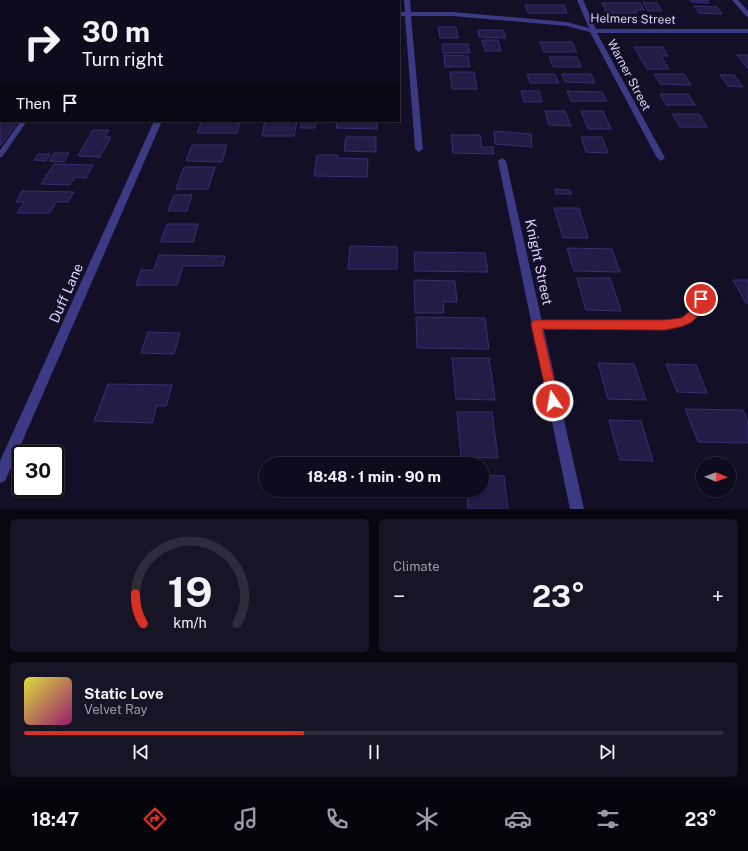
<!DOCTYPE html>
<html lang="en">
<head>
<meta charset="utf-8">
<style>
  :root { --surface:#0e0b1c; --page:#171425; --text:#f1f3f6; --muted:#9b9ba3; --line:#2e2b3b; --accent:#d93025 }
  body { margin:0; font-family:"Public Sans",sans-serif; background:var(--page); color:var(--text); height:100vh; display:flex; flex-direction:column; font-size:15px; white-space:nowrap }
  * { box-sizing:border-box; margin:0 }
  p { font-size:13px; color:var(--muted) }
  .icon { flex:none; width:22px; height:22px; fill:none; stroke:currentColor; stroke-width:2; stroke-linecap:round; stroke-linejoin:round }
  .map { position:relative; height:509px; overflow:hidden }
  .sheet { display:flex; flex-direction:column; gap:10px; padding:10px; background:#08060f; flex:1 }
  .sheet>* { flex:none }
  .top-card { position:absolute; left:0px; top:0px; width:400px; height:122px; box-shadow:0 1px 3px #0004,0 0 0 1px var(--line); background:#0e0b1c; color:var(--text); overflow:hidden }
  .needle { width:26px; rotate:91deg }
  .fabs { position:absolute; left:696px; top:457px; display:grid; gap:8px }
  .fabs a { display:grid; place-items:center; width:40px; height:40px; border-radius:50%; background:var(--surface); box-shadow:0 1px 3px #0004,0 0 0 1px var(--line); font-size:20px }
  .speed { position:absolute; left:12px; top:445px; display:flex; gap:8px; font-size:20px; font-weight:700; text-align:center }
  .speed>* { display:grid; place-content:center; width:52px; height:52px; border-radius:50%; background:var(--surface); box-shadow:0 1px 3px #0004,0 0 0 1px var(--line); line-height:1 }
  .speed .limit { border:2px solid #111; border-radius:6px; background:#fff; color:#111 }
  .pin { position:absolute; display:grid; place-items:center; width:34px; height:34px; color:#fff; margin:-17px; border:2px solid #fff; border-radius:50%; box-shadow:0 1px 4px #0007 }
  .me { position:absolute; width:44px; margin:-22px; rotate:348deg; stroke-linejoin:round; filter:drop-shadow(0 0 3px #0008) }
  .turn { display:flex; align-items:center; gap:14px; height:84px; padding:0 16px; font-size:18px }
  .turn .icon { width:52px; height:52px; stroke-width:2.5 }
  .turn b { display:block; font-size:28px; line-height:34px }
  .then { display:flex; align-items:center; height:38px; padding:0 16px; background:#0003; gap:8px; font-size:15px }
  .big { font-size:30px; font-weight:700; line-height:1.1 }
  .sheet .widget { flex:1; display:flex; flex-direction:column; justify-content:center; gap:6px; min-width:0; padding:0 14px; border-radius:6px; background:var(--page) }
  .sheet .dial { align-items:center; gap:0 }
  .dial svg { height:104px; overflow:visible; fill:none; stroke:var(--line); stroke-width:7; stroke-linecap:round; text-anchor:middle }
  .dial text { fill:var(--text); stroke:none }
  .song { display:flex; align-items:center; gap:12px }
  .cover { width:48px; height:48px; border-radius:6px; background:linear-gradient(135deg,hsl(60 70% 55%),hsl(320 70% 35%)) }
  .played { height:4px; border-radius:2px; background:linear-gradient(90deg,var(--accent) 40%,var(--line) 40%) }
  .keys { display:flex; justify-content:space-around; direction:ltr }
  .heat { display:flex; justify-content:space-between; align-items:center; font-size:22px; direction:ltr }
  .sheet .tiles { flex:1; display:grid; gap:10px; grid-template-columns:1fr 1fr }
  .widget:last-child { grid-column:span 2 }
  .trip { position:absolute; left:259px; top:457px; width:230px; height:40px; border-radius:20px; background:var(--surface); box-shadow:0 1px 3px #0004,0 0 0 1px var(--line); font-weight:700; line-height:40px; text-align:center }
  .tabs { display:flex; height:64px; justify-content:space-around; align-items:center; background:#06040b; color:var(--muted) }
  .tabs .icon { width:28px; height:28px }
  .tabs .selected { color:var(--accent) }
  .tabs b { font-size:18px; color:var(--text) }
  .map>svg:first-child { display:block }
  .building { fill:#241b47; stroke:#3b2d73 }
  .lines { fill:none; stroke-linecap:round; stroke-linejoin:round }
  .service { fill:#3d3a85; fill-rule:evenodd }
  .minor { fill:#3d3a85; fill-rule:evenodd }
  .route { fill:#d93025; stroke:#8d1f18 }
  .labels { text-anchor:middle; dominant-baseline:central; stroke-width:4; stroke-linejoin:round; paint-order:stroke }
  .far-street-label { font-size:12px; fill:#d9d4ff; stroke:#130f26 }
  .street-label { font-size:14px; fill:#d9d4ff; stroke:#130f26 }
</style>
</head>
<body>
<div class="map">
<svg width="748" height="509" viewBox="0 0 748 509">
  <rect width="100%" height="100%" fill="#130f26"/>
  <path class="building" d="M690,0h17l2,3 -17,-1z
    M602,3h38l4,7h-9l2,3h-30z
    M643,3h14l5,8h-14z
    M525,5h39l3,8h-39z
    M694,6l23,1 5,7 -23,-1z
    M438,27h18l2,11h-18z
    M478,30h25l3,8 -27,-1z
    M482,40h16l3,11h-16z
    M540,42h32l5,10h-33z
    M442,44h26l2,9h-27z
    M634,47h29l5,9h-7l8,13h-22z
    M444,55l24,1 2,11h-25z
    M737,55h11v14z
    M549,57h28l4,10h-28z
    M450,72h24l3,17h-25z
    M527,74h28l4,9h-29z
    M562,74h29l4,9 -30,-1z
    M654,74h30l7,11 -31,-1z
    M720,75h14l9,12 -15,-1z
    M0,81l1,40h18l-19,25z
    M521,91h18l3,11h-18z
    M567,91l35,1 5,9h-36z
    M660,94h28l7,11h-29z
    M545,111h20l6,15 -22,-1z
    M581,111h22l8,18h-23z
    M672,114h27l8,13h-27z
    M202,121h38l-3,12h-40z
    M265,121h32l-3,15h-32z
    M302,121h14l-1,7h-15z
    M337,121h40v8l-41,-1z
    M93,130h16l-4,7h6l-11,20 -22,-1z
    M494,131l37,3 1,13 -37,-3z
    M451,135h29l2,12h11l1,7 -41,-1z
    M346,137h30v15l-32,-1z
    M581,137h21l6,16 -22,-1z
    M192,145h35l-5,17 -36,-1z
    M54,153h15l-5,9 -15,-1z
    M38,154h12l-4,7 -12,-1z
    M317,155h21v3l30,1 -1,18 -53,-1z
    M54,164l39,1 -7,13 -11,-1 -5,8 -29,-1z
    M184,167h31l-7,22h-32z
    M555,189l15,1 2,4h-16z
    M22,191l52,1 -6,10h-12l-6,11h-33l7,-11h-8z
    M174,195h18l-5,16h-19z
    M554,208h25l9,30h-25z
    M167,224h31l-5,18h-33z
    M350,246l47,1v22h-49z
    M567,248l45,1 8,23 -46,-1z
    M414,252l71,1 3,19 -73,-1z
    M159,255l66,1 -2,10h-40l-6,19h-41l5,-15h13z
    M577,278h33l11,33 -35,-1z
    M414,280l41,1 2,21h-14l1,11h-29z
    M733,280h15v23h-2z
    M416,317l69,1 4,31 -72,-1z
    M148,332l32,1 -6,21 -33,-1z
    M452,358h37l6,42 -39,-1z
    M598,363l36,1 12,36 -38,-1z
    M666,364l30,1 11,28 -30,-1z
    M108,384l64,1 -6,21h-9l-5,17 -58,-2z
    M685,409l58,1 5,12v21l-50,-1z
    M457,412h35l6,46 -37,-1z
    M609,420l32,1 12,40 -33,-1z
    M482,475l22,1 4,33h-40l-1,-19h15z"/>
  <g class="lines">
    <path class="service" d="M1,61v4l-1,1v-4z
      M21,121h6l-25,36h-2v-7z
      M701,295l3,1 1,3c-9,23 -16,26 -40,30l-129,-1 -3,-1 -1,-3 1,-3 3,-1 129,1c21,-3 24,-6 33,-25z"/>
    <path class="minor" d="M209,0h6v1h-6z
      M404,0h6l1,12h41l115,10 22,6 -12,-28h6l13,29h152v4h-151l68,125 -4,3 -4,-3 -67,-126 -23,-6 -115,-10h-41l12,133 -4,3 -4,-3 -10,-133h-6v-4h6z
      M732,0h6l10,11v6l-2,-1z
      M0,8h1v4h-1z
      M154,121h8l-157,360 -5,2v-22z
      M502,158l4,3 78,348h-14l-72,-348z"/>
  </g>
  <path class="route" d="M701,295l3,1 1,3c-8,25 -15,26 -40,31l-123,-1 17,72 -2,4 -4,2 -4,-2 -18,-81 2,-3 3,-1h129l17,-2 10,-9 5,-13z"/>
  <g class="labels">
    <g class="far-street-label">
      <text transform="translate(633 19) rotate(1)">Helmers Street</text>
      <text transform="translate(629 75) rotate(62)">Warner Street</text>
    </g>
    <g class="street-label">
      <text transform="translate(539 262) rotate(78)">Knight Street</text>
      <text transform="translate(66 293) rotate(-66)">Duff Lane</text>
    </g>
  </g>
</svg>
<div class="fabs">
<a><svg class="needle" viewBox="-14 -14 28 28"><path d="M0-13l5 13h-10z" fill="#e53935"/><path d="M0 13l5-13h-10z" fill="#9b9ba3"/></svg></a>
</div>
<div class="speed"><div class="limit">30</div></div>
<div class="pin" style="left:701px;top:299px;background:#d93025"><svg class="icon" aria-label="arrive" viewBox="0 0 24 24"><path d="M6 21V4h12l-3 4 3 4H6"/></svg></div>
<svg class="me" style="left:553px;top:401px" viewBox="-20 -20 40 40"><circle r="17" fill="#d93025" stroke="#fff" stroke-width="3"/><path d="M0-11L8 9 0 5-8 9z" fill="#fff"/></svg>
<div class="trip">18:48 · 1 min · 90 m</div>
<div class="top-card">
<div class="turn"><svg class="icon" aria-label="right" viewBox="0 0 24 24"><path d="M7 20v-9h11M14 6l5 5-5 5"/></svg><div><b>30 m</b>Turn right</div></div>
<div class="then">Then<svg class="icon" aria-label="arrive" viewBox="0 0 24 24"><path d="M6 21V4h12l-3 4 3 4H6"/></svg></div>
</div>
</div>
<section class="sheet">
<div class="tiles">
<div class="widget dial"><svg viewBox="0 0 100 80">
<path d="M14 69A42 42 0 1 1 86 69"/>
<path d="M14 69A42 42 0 0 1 8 46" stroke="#d93025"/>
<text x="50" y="56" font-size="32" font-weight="700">19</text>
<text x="50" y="72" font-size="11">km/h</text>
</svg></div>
<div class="widget"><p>Climate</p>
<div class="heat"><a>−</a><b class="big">23°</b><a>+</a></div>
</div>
<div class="widget">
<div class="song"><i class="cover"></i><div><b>Static Love</b><p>Velvet Ray</p></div></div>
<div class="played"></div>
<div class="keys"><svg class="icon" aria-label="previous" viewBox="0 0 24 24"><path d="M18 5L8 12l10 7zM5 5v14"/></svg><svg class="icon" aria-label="pause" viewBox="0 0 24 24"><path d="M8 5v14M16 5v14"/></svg><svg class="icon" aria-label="next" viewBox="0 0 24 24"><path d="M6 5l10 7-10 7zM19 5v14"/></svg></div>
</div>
</div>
</section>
<nav class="tabs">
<b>18:47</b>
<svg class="icon selected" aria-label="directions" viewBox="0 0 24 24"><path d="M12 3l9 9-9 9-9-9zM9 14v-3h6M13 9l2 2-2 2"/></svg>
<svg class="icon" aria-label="music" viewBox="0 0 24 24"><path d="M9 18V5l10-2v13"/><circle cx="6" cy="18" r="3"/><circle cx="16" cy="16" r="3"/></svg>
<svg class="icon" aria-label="phone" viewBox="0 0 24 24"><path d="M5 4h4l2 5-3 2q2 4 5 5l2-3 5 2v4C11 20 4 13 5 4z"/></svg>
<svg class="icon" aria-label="climate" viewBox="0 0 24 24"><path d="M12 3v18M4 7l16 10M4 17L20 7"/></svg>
<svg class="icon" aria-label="car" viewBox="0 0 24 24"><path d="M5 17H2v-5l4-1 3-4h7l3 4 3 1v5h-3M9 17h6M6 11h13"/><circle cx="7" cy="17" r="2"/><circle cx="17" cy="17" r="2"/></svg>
<svg class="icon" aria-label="filters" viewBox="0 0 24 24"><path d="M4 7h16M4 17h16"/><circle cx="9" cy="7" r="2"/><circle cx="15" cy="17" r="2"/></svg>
<b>23°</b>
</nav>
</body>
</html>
